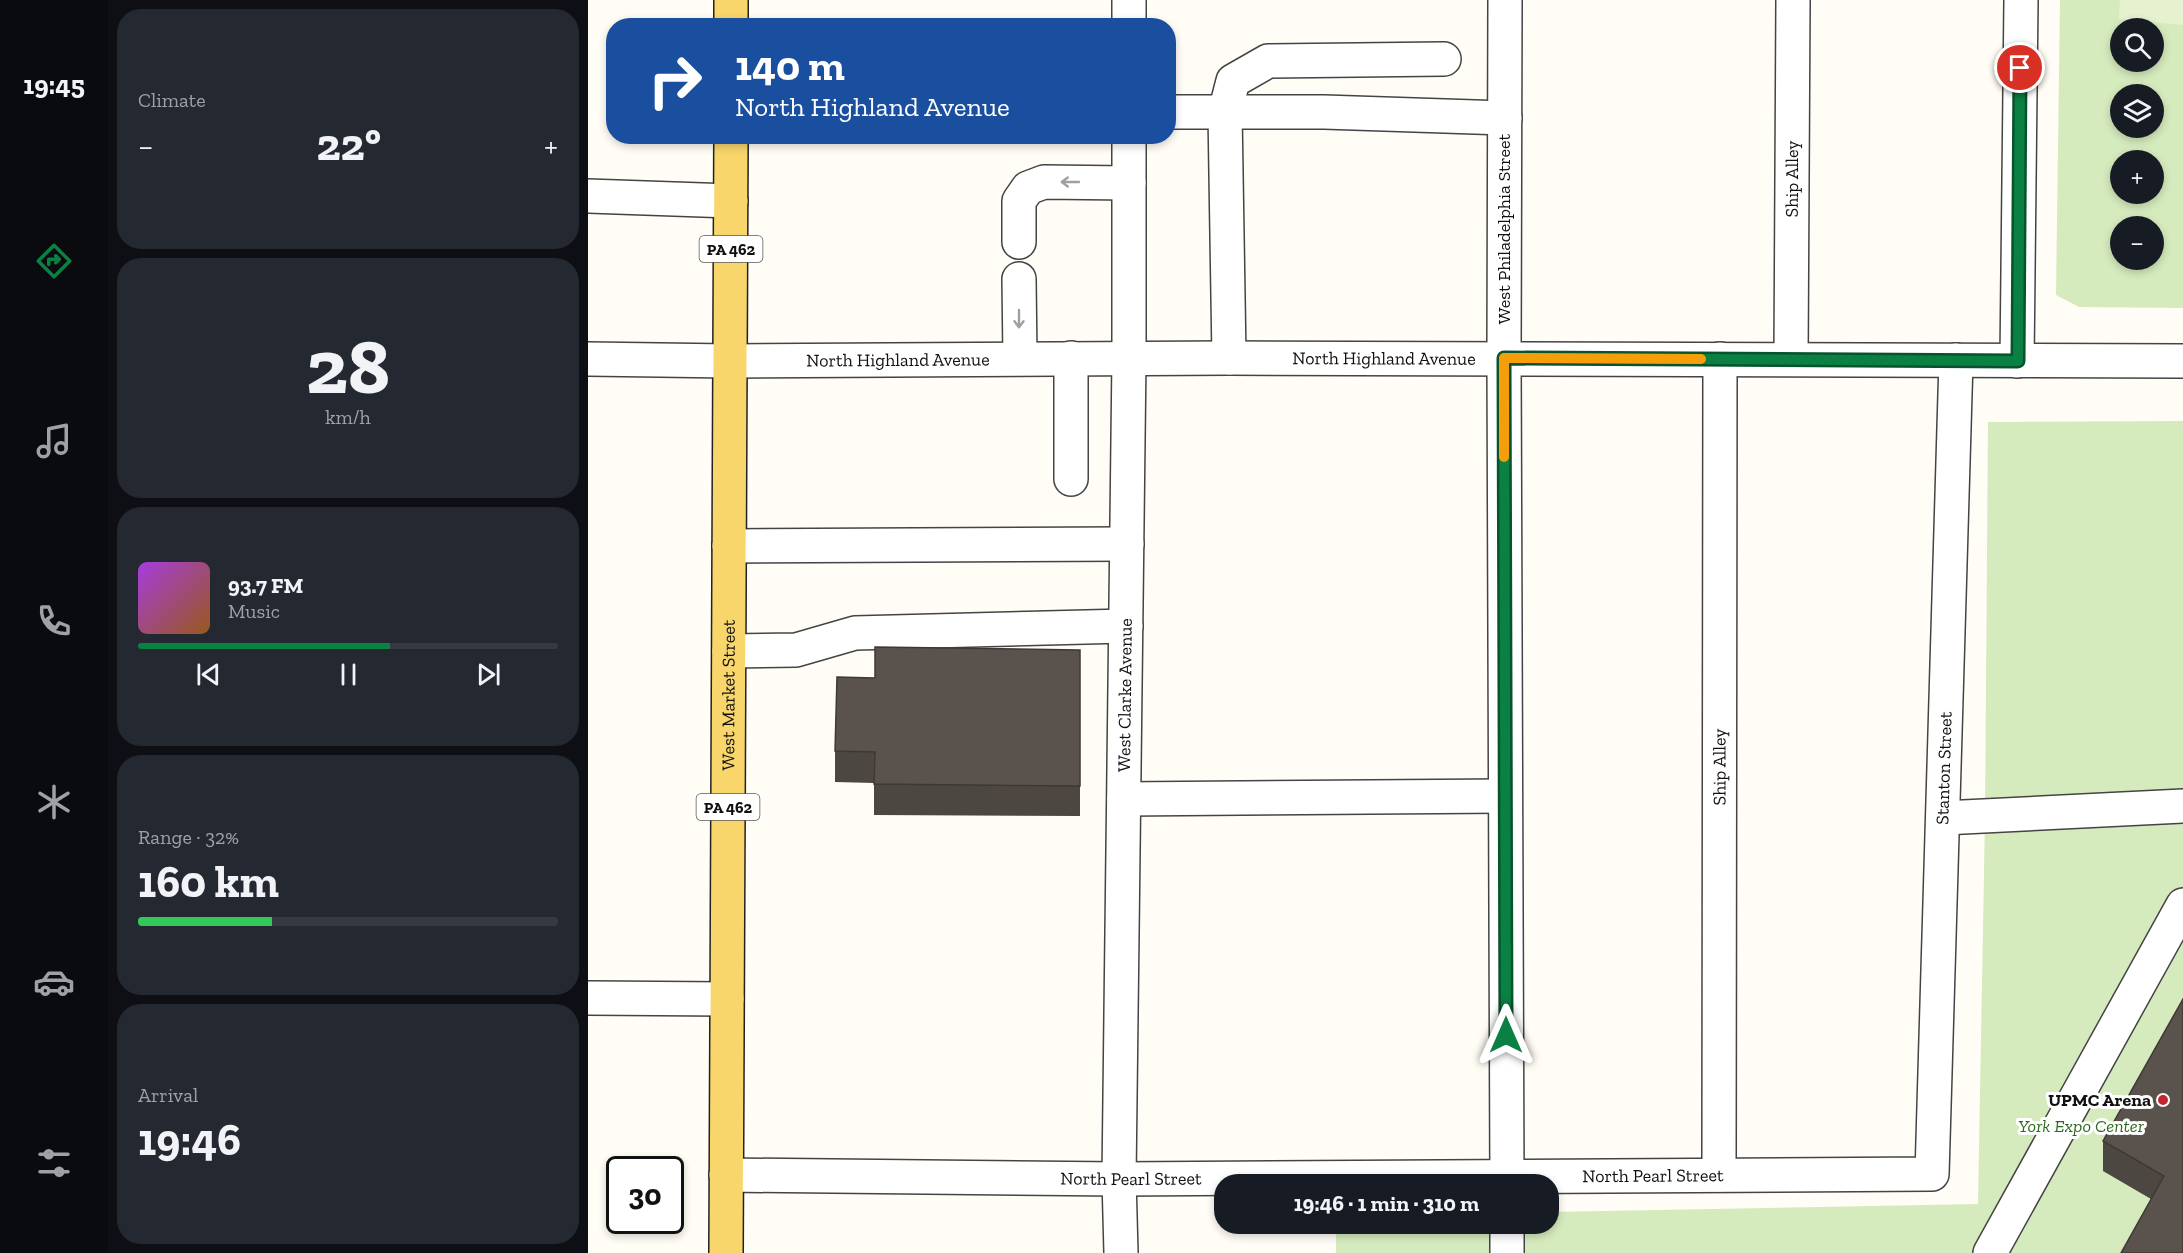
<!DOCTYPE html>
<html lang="en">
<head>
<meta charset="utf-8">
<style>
  :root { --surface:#171b24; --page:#242831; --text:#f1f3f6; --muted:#9ea1a6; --line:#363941; --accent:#0b8043 }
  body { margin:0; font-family:"Zilla Slab",serif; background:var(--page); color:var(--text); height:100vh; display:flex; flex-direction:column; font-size:22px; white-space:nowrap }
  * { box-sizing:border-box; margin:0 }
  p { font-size:20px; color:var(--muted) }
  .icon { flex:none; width:33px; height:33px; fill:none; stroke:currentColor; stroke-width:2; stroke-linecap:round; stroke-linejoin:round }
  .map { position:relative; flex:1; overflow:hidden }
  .sheet { display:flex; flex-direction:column; gap:9px; padding:9px; background:#0d0f14; width:480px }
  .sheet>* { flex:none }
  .guide { position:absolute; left:18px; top:18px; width:570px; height:126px; border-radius:24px; box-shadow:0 3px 9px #0003; background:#1a4fa0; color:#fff; overflow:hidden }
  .buttons { position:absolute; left:1522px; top:18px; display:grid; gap:12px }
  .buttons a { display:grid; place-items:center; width:54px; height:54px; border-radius:50%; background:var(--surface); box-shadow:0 3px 9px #0003; font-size:30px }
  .speed { position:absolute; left:18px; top:1156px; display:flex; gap:12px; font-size:30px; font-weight:700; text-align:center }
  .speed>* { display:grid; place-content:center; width:78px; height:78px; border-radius:50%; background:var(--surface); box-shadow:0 3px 9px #0003; line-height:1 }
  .speed .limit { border:3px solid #111; border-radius:9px; background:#fff; color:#111 }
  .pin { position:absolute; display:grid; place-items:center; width:51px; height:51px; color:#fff; margin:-26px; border:3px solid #fff; border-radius:50%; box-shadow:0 2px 6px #0007 }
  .me { position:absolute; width:66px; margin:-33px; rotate:0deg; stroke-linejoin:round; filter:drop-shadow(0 0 4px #0008) }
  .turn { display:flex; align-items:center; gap:21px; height:126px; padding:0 30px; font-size:27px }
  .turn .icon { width:78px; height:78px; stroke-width:2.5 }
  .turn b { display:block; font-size:42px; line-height:51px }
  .big { font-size:45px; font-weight:700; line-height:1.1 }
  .sheet .widget { flex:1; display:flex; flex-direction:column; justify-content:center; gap:9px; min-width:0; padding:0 21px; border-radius:24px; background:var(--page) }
  .sheet .dial { align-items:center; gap:0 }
  .dial b { font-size:78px; line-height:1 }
  .song { display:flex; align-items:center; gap:18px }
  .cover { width:72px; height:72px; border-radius:9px; background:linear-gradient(135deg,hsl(280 70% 55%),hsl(30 70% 35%)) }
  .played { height:6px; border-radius:3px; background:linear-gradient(90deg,var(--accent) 60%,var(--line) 60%) }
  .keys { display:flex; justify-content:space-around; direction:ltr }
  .heat { display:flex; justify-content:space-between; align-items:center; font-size:33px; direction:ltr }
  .charge { height:9px; border-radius:4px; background:linear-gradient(90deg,#34c759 32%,var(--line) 0) }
  .trip { position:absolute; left:626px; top:1174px; width:345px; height:60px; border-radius:24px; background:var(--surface); box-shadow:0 3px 9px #0003; font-weight:700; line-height:60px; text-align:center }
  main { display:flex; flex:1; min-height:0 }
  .dock { display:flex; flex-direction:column; width:108px; justify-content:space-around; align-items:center; background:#090b0e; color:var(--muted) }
  .dock .icon { width:42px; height:42px }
  .dock .active { color:var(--accent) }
  .dock b { font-size:27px; color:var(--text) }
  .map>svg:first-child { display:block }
  .green { fill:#d5ebbd; fill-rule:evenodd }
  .pitch { fill:#e6f2cf }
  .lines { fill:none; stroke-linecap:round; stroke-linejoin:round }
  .minor-casing { stroke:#444; stroke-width:36 }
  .major-casing { stroke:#222; stroke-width:36 }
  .minor { stroke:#fff; stroke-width:33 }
  .major { stroke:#f9d66b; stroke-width:33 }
  .wall { fill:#4d4742 }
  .building { fill:#5a524d; stroke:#3f3936; stroke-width:1.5 }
  .oneway { stroke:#a0a0a0 }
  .route-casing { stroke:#07532c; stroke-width:15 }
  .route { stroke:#0b8043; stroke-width:10 }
  .slow { stroke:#f59e0b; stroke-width:10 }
  .poi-dot { fill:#c4262e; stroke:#fff; stroke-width:2 }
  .labels { text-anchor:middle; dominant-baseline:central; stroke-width:6; stroke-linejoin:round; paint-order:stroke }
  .shield { fill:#fff; stroke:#585858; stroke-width:1.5 }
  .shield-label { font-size:16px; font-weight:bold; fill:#111 }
  .street-label { font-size:18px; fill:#111; stroke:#fff }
  .poi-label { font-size:18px; font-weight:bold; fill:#111; stroke:#fff; text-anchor:end }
  .park-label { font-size:18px; font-style:italic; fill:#2f6b1f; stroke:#fff }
</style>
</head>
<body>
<main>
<nav class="dock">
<b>19:45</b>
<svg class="icon active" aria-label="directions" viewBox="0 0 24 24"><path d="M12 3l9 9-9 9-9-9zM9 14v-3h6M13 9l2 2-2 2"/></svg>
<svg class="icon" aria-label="music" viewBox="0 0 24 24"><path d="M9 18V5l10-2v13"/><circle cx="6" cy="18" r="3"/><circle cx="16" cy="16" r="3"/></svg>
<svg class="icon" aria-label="phone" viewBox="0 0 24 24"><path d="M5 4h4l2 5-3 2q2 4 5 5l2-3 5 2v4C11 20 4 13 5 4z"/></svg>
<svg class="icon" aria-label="climate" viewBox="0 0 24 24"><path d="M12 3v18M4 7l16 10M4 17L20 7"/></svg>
<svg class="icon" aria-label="car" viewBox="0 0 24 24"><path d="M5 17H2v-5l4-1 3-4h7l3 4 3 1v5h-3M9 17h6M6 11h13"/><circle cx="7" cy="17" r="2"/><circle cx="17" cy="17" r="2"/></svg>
<svg class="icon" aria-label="filters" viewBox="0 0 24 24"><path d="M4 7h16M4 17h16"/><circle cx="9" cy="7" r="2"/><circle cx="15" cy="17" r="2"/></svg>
</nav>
<section class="sheet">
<div class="widget"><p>Climate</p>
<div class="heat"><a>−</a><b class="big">22°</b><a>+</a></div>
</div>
<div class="widget dial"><b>28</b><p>km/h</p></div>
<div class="widget">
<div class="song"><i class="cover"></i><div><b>93.7 FM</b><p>Music</p></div></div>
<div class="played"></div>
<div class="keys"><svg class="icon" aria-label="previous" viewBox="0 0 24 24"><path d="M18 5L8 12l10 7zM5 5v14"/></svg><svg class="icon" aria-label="pause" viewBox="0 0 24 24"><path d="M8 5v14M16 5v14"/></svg><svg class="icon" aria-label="next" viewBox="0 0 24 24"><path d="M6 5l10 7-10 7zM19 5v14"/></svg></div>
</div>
<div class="widget"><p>Range · 32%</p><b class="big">160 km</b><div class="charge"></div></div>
<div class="widget"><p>Arrival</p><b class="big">19:46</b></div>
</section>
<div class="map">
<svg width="1595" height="1253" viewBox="0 0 1595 1253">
  <rect width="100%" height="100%" fill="#fffdf5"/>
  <path class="green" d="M1472,0h123v308l-104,-1 -23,-12zM1533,28h33v34h-33zM1533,94h33v34h-33zM1533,160h33v34h-33zM1533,226h33v34h-33z
    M1595,421v832h-847v-29h212v-12l430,-8 7,-387 3,-395z"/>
  <path class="pitch" d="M1532,0h63v25l-64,-6z"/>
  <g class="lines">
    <defs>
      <g id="minor">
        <path d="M541,0v26"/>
        <path d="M917,0l-1,358 3,827"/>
        <path d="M580,112h156l181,6"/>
        <path d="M0,196l143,5"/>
        <path d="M431,242v-41l9,-13 16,-6 85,1"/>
        <path d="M431,279l1,79"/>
        <path d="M641,358l-4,-246 8,-31 35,-20 176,-2"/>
        <path id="s1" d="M0,359l142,2 499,-3 954,3"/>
        <path id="s2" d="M1203,359l2,-359"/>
        <path d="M1429,361l4,-361"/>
        <path d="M483,479v-121"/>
        <path d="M141,546l398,-2"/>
        <path d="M141,651l67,-1 59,-17 271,-7"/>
        <path d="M536,799l381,-3"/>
        <path d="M1355,818l240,-12"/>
        <path d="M0,998l139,1"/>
        <path id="s3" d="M138,1175l393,4 813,-5 24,-814"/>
        <path id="s4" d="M1131,1175l1,-816"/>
        <path d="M919,1224v29"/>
        <path id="s5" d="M533,1253l-2,-74 10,-821v-222"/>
        <path d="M1402,1253l193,-348"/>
      </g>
      <g id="major">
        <path d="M143,26v-26"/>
        <path id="s6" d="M138,1253l5,-1117"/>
      </g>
    </defs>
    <use href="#minor" class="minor-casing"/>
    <use href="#major" class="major-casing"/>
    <use href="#minor" class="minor"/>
    <use href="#major" class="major"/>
  </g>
  <path class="wall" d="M492,650v166l-206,-1v-32l-39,-1v-31l40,-73z
    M1595,999v254l-32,-54 -48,-28v-30z"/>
  <path class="building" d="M287,647l205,3v136l-206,-2 1,-32 -40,-1 2,-74 38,1z
    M1595,999v254h-62l43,-77 -61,-35z"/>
  <defs><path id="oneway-shaft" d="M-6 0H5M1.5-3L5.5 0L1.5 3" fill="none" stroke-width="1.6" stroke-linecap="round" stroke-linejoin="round" transform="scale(1.5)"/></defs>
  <g class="oneway">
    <use href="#oneway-shaft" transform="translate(482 182) rotate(-180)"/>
    <use href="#oneway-shaft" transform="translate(431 319) rotate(90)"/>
  </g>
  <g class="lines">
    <defs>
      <path id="route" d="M918,1035l-2,-677 514,3 2,-293"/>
    </defs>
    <use href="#route" class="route-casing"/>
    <use href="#route" class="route"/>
    <path class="slow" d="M916,457v-99l197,1"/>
  </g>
  <circle class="poi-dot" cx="1575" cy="1100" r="6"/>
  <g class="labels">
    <g class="shield">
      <rect x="111.5" y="236" width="63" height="26" rx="4.5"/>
      <rect x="108.5" y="794" width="63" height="26" rx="4.5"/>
    </g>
    <g class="shield-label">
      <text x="143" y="249">PA 462</text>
      <text x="140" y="807">PA 462</text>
    </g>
    <g class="street-label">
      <text stroke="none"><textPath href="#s2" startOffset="180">Ship Alley</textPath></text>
      <text transform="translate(916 229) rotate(-90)">West Philadelphia Street</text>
      <text stroke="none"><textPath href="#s1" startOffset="796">North Highland Avenue</textPath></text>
      <text stroke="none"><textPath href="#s1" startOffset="310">North Highland Avenue</textPath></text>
      <text stroke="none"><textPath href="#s6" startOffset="558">West Market Street</textPath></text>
      <text stroke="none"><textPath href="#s5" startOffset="558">West Clarke Avenue</textPath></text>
      <text stroke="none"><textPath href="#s4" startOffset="408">Ship Alley</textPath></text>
      <text stroke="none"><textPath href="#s3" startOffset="1612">Stanton Street</textPath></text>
      <text stroke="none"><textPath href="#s3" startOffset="927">North Pearl Street</textPath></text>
      <text stroke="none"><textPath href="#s3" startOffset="405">North Pearl Street</textPath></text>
    </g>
    <g class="poi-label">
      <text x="1563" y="1100">UPMC Arena</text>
    </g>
    <g class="park-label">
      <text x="1493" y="1126">York Expo Center</text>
    </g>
  </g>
</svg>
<div class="buttons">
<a><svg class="icon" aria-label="search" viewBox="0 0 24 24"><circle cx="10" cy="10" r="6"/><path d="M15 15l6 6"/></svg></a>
<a><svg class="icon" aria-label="layers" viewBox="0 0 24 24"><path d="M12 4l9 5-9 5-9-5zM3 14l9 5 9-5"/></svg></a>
<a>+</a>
<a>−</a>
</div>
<div class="speed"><div class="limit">30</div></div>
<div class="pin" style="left:1432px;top:68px;background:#d93025"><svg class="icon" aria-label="arrive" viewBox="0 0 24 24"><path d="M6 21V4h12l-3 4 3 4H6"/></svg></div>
<svg class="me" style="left:918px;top:1035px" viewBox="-20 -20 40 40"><path d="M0-17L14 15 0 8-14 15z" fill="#0b8043" stroke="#fff" stroke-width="4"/></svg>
<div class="trip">19:46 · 1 min · 310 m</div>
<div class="guide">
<div class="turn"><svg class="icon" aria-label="right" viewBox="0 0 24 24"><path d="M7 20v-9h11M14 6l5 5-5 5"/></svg><div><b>140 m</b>North Highland Avenue</div></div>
</div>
</div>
</main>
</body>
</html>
